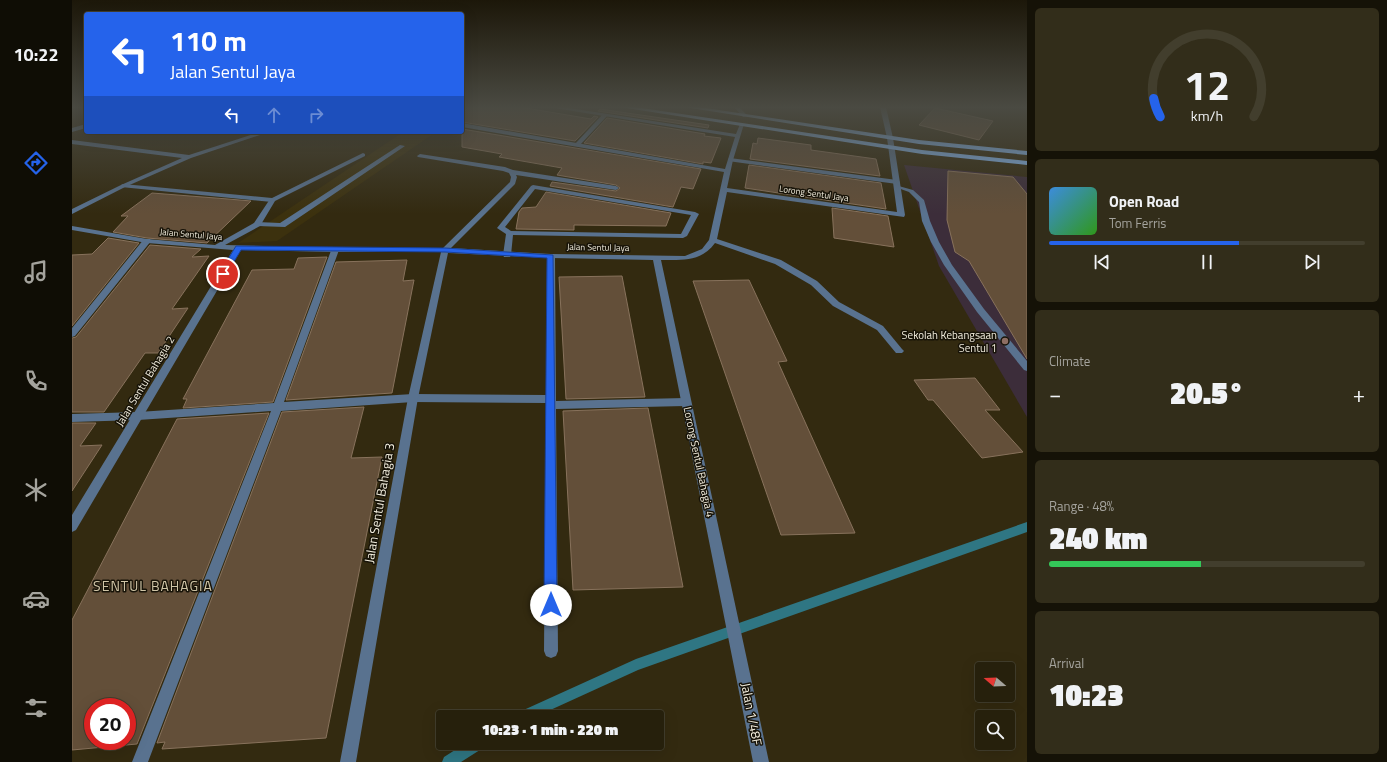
<!DOCTYPE html>
<html lang="en">
<head>
<meta charset="utf-8">
<style>
  :root { --surface:#26200c; --page:#322d1a; --text:#f1f3f6; --muted:#a4a39d; --line:#423e2d; --accent:#2563eb }
  body { margin:0; font-family:"Titillium Web",sans-serif; background:var(--page); color:var(--text); height:100vh; display:flex; flex-direction:column; font-size:15px; white-space:nowrap }
  * { box-sizing:border-box; margin:0 }
  p { font-size:13px; color:var(--muted) }
  .icon { flex:none; width:22px; height:22px; fill:none; stroke:currentColor; stroke-width:2; stroke-linecap:round; stroke-linejoin:round }
  .map { position:relative; flex:1; overflow:hidden }
  .panel { display:flex; flex-direction:column; gap:8px; padding:8px; background:#151207; width:360px }
  .panel>* { flex:none }
  .hud { position:absolute; left:12px; top:12px; width:380px; height:122px; border-radius:4px; box-shadow:0 4px 16px #0002,0 0 0 1px var(--line); background:#2563eb; color:#fff; overflow:hidden }
  .needle { width:26px; rotate:289deg }
  .tools { position:absolute; left:903px; top:662px; display:grid; gap:8px }
  .tools a { display:grid; place-items:center; width:40px; height:40px; border-radius:4px; background:var(--surface); box-shadow:0 4px 16px #0002,0 0 0 1px var(--line); font-size:20px }
  .speed { position:absolute; left:12px; top:698px; display:flex; gap:8px; font-size:20px; font-weight:700; text-align:center }
  .speed>* { display:grid; place-content:center; width:52px; height:52px; border-radius:50%; background:var(--surface); box-shadow:0 4px 16px #0002,0 0 0 1px var(--line); line-height:1 }
  .speed .limit { border:6px solid #d22; background:#fff; color:#111 }
  .pin { position:absolute; display:grid; place-items:center; width:34px; height:34px; color:#fff; margin:-17px; border:2px solid #fff; border-radius:50%; box-shadow:0 1px 4px #0007 }
  .me { position:absolute; width:44px; margin:-22px; rotate:0deg; stroke-linejoin:round; filter:drop-shadow(0 0 3px #0008) }
  .turn { display:flex; align-items:center; gap:14px; height:84px; padding:0 20px; font-size:18px }
  .turn .icon { width:52px; height:52px; stroke-width:2.5 }
  .turn b { display:block; font-size:28px; line-height:34px }
  .lanes { display:flex; align-items:center; height:38px; padding:0 20px; background:#0003; justify-content:center; gap:20px; direction:ltr }
  .lanes .off { opacity:.35 }
  .big { font-size:30px; font-weight:800; line-height:1.1 }
  .panel .tile { flex:1; display:flex; flex-direction:column; justify-content:center; gap:6px; min-width:0; padding:0 14px; border-radius:6px; background:var(--page) }
  .panel .dial { align-items:center; gap:0 }
  .dial svg { height:104px; overflow:visible; fill:none; stroke:var(--line); stroke-width:7; stroke-linecap:round; text-anchor:middle }
  .dial text { fill:var(--text); stroke:none }
  .song { display:flex; align-items:center; gap:12px }
  .cover { width:48px; height:48px; border-radius:6px; background:linear-gradient(135deg,hsl(210 70% 55%),hsl(110 70% 35%)) }
  .played { height:4px; border-radius:2px; background:linear-gradient(90deg,var(--accent) 60%,var(--line) 60%) }
  .keys { display:flex; justify-content:space-around; direction:ltr }
  .heat { display:flex; justify-content:space-between; align-items:center; font-size:22px; direction:ltr }
  .charge { height:6px; border-radius:3px; background:linear-gradient(90deg,#34c759 48%,var(--line) 0) }
  .trip { position:absolute; left:364px; top:710px; width:228px; height:40px; border-radius:4px; background:var(--surface); box-shadow:0 4px 16px #0002,0 0 0 1px var(--line); font-weight:800; line-height:40px; text-align:center }
  main { display:flex; flex:1; min-height:0 }
  .menu { display:flex; flex-direction:column; width:72px; justify-content:space-around; align-items:center; background:#0f0d05; color:var(--muted) }
  .menu .icon { width:28px; height:28px }
  .menu .on { color:var(--accent) }
  .menu b { font-size:18px; color:var(--text) }
  .map>svg:first-child { display:block }
  .built { fill:#3c310e }
  .education { fill:#3c2d3a }
  .lines { fill:none; stroke-linecap:round; stroke-linejoin:round }
  .stream { fill:#2f7683; fill-rule:evenodd }
  .building { fill:#634f39; stroke:#88725c; fill-rule:evenodd }
  .service { fill:#59728f; fill-rule:evenodd }
  .minor { fill:#59728f; fill-rule:evenodd }
  .primary { fill:#85b8f4; fill-rule:evenodd }
  .route { fill:#2563eb; stroke:#184099 }
  .education-dot { fill:#8d6e63; stroke:#171308; stroke-width:1.5 }
  .labels { text-anchor:middle; dominant-baseline:central; stroke-width:3; stroke-linejoin:round; paint-order:stroke }
  .far-street-label { font-size:9px; fill:#f3eede; stroke:#171308 }
  .poi-label { font-size:11px; fill:#f3eede; stroke:#171308; text-anchor:end }
  .street-label { font-size:11px; fill:#f3eede; stroke:#171308 }
  .near-street-label { font-size:13px; fill:#f3eede; stroke:#171308 }
  .near-neighbourhood-label { font-size:14px; letter-spacing:1px; fill:#d0c5a7; stroke:#171308 }
</style>
</head>
<body>
<main>
<nav class="menu">
<b>10:22</b>
<svg class="icon on" aria-label="directions" viewBox="0 0 24 24"><path d="M12 3l9 9-9 9-9-9zM9 14v-3h6M13 9l2 2-2 2"/></svg>
<svg class="icon" aria-label="music" viewBox="0 0 24 24"><path d="M9 18V5l10-2v13"/><circle cx="6" cy="18" r="3"/><circle cx="16" cy="16" r="3"/></svg>
<svg class="icon" aria-label="phone" viewBox="0 0 24 24"><path d="M5 4h4l2 5-3 2q2 4 5 5l2-3 5 2v4C11 20 4 13 5 4z"/></svg>
<svg class="icon" aria-label="climate" viewBox="0 0 24 24"><path d="M12 3v18M4 7l16 10M4 17L20 7"/></svg>
<svg class="icon" aria-label="car" viewBox="0 0 24 24"><path d="M5 17H2v-5l4-1 3-4h7l3 4 3 1v5h-3M9 17h6M6 11h13"/><circle cx="7" cy="17" r="2"/><circle cx="17" cy="17" r="2"/></svg>
<svg class="icon" aria-label="filters" viewBox="0 0 24 24"><path d="M4 7h16M4 17h16"/><circle cx="9" cy="7" r="2"/><circle cx="15" cy="17" r="2"/></svg>
</nav>
<div class="map">
<svg width="955" height="762" viewBox="0 0 955 762">
  <rect width="100%" height="100%" fill="#332a10"/>
  <path class="built" d="M331,132h33l-159,109 -39,2z"/>
  <path class="education" d="M832,165l123,12v240l-88,-151z"/>
  <g class="lines">
    <path class="stream" d="M955,522v10l-389,138 -103,47h-20l2,-4 119,-54z
      M394,743h19l-2,5 -22,14h-19l2,-5z"/>
  </g>
  <path class="building" d="M397,107h51l71,12 3,-3 4,1 -23,24 -113,-19v-8z
    M863,108l58,13 -14,19 -60,-15z
    M528,109l109,16 -1,3 -110,-17z
    M535,118l98,16 -1,2 17,2 -10,25 -8,-1v2l-119,-21z
    M390,129l239,40 -8,20 -12,-2 -8,20 -123,-21 2,-4 64,9 4,-3 -4,-3 -59,-10 5,-7 -63,-11 3,-3 -40,-7z
    M686,138l53,7v5l65,9 4,17 -130,-17 3,-16 4,1z
    M677,165l132,18 5,26 -141,-21z
    M876,171l65,6 14,17v165l-58,-98 -14,-9 -8,-32z
    M474,192l125,21 -5,13 -92,-1v5l-58,-1 3,-17 3,-4 14,-1z
    M80,193l76,6 23,2 -44,42 -60,-5 -34,-6 15,-16h-7z
    M760,208l56,8 6,31 -60,-9z
    M36,238l31,5 -67,83v-71l20,-1z
    M78,245l51,4 -9,8 17,-1 -37,53 16,-1 -30,45h-13l-41,59h-32v-74l4,-1z
    M255,257l-54,145 -90,6 4,-9h-4l69,-129 42,-1 4,-11z
    M335,260l-4,21 11,-1 -22,113 -106,7 50,-138z
    M550,276l23,121 -79,2 -7,-122z
    M677,280l38,81 -9,1 77,171 -74,2 -88,-254z
    M903,378l25,32h-15l38,42 -41,6 -49,-58h-5l-14,-20z
    M292,407l-13,51 31,-1 -56,281 -164,11 3,-7 -8,1 125,-331z
    M576,408l35,179 -110,3 -10,-179z
    M197,413l-132,331 -65,6v-130l105,-201zM21,707h34v34h-34z
    M0,423h24l-16,23 22,-1 -30,46z"/>
  <g class="lines">
    <path class="service" d="M390,107h5l-5,5z
      M662,107h5l9,9 -5,1z
      M530,115l5,1 -28,30h-4v-2z
      M328,145l5,1 -120,81 -28,-1 -4,-2 4,-2 23,1z
      M658,158l167,22 3,2 -3,2 -169,-23v-2z
      M51,184l149,14 3,2 -3,2 -151,-15v-2z
      M461,185l162,27 4,2 -12,22 -4,2 -170,-3 -2,20 -1,2h-6l-1,-2 3,-21 -9,-6 34,-42zM463,189l156,26 -10,19 -170,-3 -6,-4z
      M823,185l18,5 11,10 6,21 9,21 13,23 32,44 43,52v10l-3,-1 -47,-58 -33,-47 -13,-23 -9,-21 -3,-19 -10,-10 -14,-5z
      M72,239h6l1,2 -76,95 -3,1v-9z
      M260,248h6l1,2 -55,152 129,-8 133,1 1,-139 4,-2 4,2 1,145 129,-3 4,1 1,3 -1,3 -4,1 -129,3 2,242 -2,5 -5,2 -5,-2 -2,-5 2,-248 -133,-1 -132,9 -133,351h-16l139,-351 -133,9 -66,2v-8l66,-2 136,-9z"/>
    <path class="minor" d="M476,107h15l173,27 4,-10h4l-11,36 -6,28 170,24 -10,-74 -7,-31h6l7,31 12,77 -1,2 -177,-25 -10,47 64,21 36,21 22,21 44,24 19,23 2,2 -2,2h-6l-19,-23 -44,-24 -22,-21 -36,-21 -60,-21c-14,19 -32,17 -54,17l108,502h-16l-100,-502 -102,-2 -103,-5 -30,145 -62,364h-16l68,-364 33,-146h-106l-94,-2 -165,280 -4,2v-17l161,-265 -86,-7 -75,-13v-4l75,13 68,6 39,-22 16,-24 93,-46 2,1v2l-90,45 -15,25 -35,19 110,3h108l67,-66 1,-5 -2,-4 -6,-2 -85,-14 -1,-1 3,-2 85,13 8,3 103,16 3,2 -3,2 -100,-15 1,2 -2,7 -64,64 100,6 134,2 17,-7 7,-9 15,-68 -262,-45v-4l263,46 10,-32z
      M14,124v4l-14,4v-4z
      M188,132h9l-78,26 -66,29 -53,27v-5l49,-24 61,-27 -110,-14v-4l117,15z"/>
    <path class="primary" d="M548,107h15l287,43 105,11v4l-105,-11z
      M612,107h15l220,33 108,11v4l-108,-11z"/>
  </g>
  <linearGradient id="sky" x2="0" y2="1"><stop stop-color="#1c1709"/><stop offset="0.5" stop-color="#4a4a42"/><stop offset="1" stop-color="#4a4a42" stop-opacity="0"/></linearGradient>
  <rect width="955" height="214" fill="url(#sky)"/>
  <path class="route" d="M164,246l209,2 108,7 4,350 -2,5 -4,1 -5,-1 -2,-5 3,-347 -102,-6 -204,-2 -15,25h-6l-1,-1z"/>
  <circle class="education-dot" cx="933" cy="341" r="4"/>
  <g class="labels">
    <g class="far-street-label">
      <text transform="translate(742 193) rotate(8)">Lorong Sentul Jaya</text>
      <text transform="translate(119 234) rotate(5)">Jalan Sentul Jaya</text>
      <text transform="translate(526 247) rotate(1)">Jalan Sentul Jaya</text>
    </g>
    <g class="poi-label">
      <text x="925" y="335">Sekolah Kebangsaan<tspan x="925" dy="13">Sentul 1</tspan></text>
    </g>
    <g class="street-label">
      <text transform="translate(73 381) rotate(-59)">Jalan Sentul Bahagia 2</text>
      <text transform="translate(627 462) rotate(78)">Lorong Sentul Bahagia 4</text>
    </g>
    <g class="near-street-label">
      <text transform="translate(307 503) rotate(-80)">Jalan Sentul Bahagia 3</text>
      <text transform="translate(680 714) rotate(79)">Jalan 1/48F</text>
    </g>
    <g class="near-neighbourhood-label">
      <text x="81" y="585">SENTUL BAHAGIA</text>
    </g>
  </g>
</svg>
<div class="tools">
<a><svg class="needle" viewBox="-14 -14 28 28"><path d="M0-13l5 13h-10z" fill="#e53935"/><path d="M0 13l5-13h-10z" fill="#a4a39d"/></svg></a>
<a><svg class="icon" aria-label="search" viewBox="0 0 24 24"><circle cx="10" cy="10" r="6"/><path d="M15 15l6 6"/></svg></a>
</div>
<div class="speed"><div class="limit">20</div></div>
<div class="pin" style="left:151px;top:274px;background:#d93025"><svg class="icon" aria-label="arrive" viewBox="0 0 24 24"><path d="M6 21V4h12l-3 4 3 4H6"/></svg></div>
<svg class="me" style="left:479px;top:605px" viewBox="-20 -20 40 40"><circle r="19" fill="#fff"/><path d="M0-13L10 11 0 6-10 11z" fill="#2563eb"/></svg>
<div class="trip">10:23 · 1 min · 220 m</div>
<div class="hud">
<div class="turn"><svg class="icon" aria-label="left" viewBox="0 0 24 24"><path d="M17 20v-9H6M10 6l-5 5 5 5"/></svg><div><b>110 m</b>Jalan Sentul Jaya</div></div>
<div class="lanes"><svg class="icon" aria-label="left" viewBox="0 0 24 24"><path d="M17 20v-9H6M10 6l-5 5 5 5"/></svg><svg class="icon off" aria-label="ahead" viewBox="0 0 24 24"><path d="M12 20V5M6 11l6-6 6 6"/></svg><svg class="icon off" aria-label="right" viewBox="0 0 24 24"><path d="M7 20v-9h11M14 6l5 5-5 5"/></svg></div>
</div>
</div>
<section class="panel">
<div class="tile dial"><svg viewBox="0 0 100 80">
<path d="M14 69A42 42 0 1 1 86 69"/>
<path d="M14 69A42 42 0 0 1 9 55" stroke="#2563eb"/>
<text x="50" y="56" font-size="32" font-weight="700">12</text>
<text x="50" y="72" font-size="11">km/h</text>
</svg></div>
<div class="tile">
<div class="song"><i class="cover"></i><div><b>Open Road</b><p>Tom Ferris</p></div></div>
<div class="played"></div>
<div class="keys"><svg class="icon" aria-label="previous" viewBox="0 0 24 24"><path d="M18 5L8 12l10 7zM5 5v14"/></svg><svg class="icon" aria-label="pause" viewBox="0 0 24 24"><path d="M8 5v14M16 5v14"/></svg><svg class="icon" aria-label="next" viewBox="0 0 24 24"><path d="M6 5l10 7-10 7zM19 5v14"/></svg></div>
</div>
<div class="tile"><p>Climate</p>
<div class="heat"><a>−</a><b class="big">20.5°</b><a>+</a></div>
</div>
<div class="tile"><p>Range · 48%</p><b class="big">240 km</b><div class="charge"></div></div>
<div class="tile"><p>Arrival</p><b class="big">10:23</b></div>
</section>
</main>
</body>
</html>
